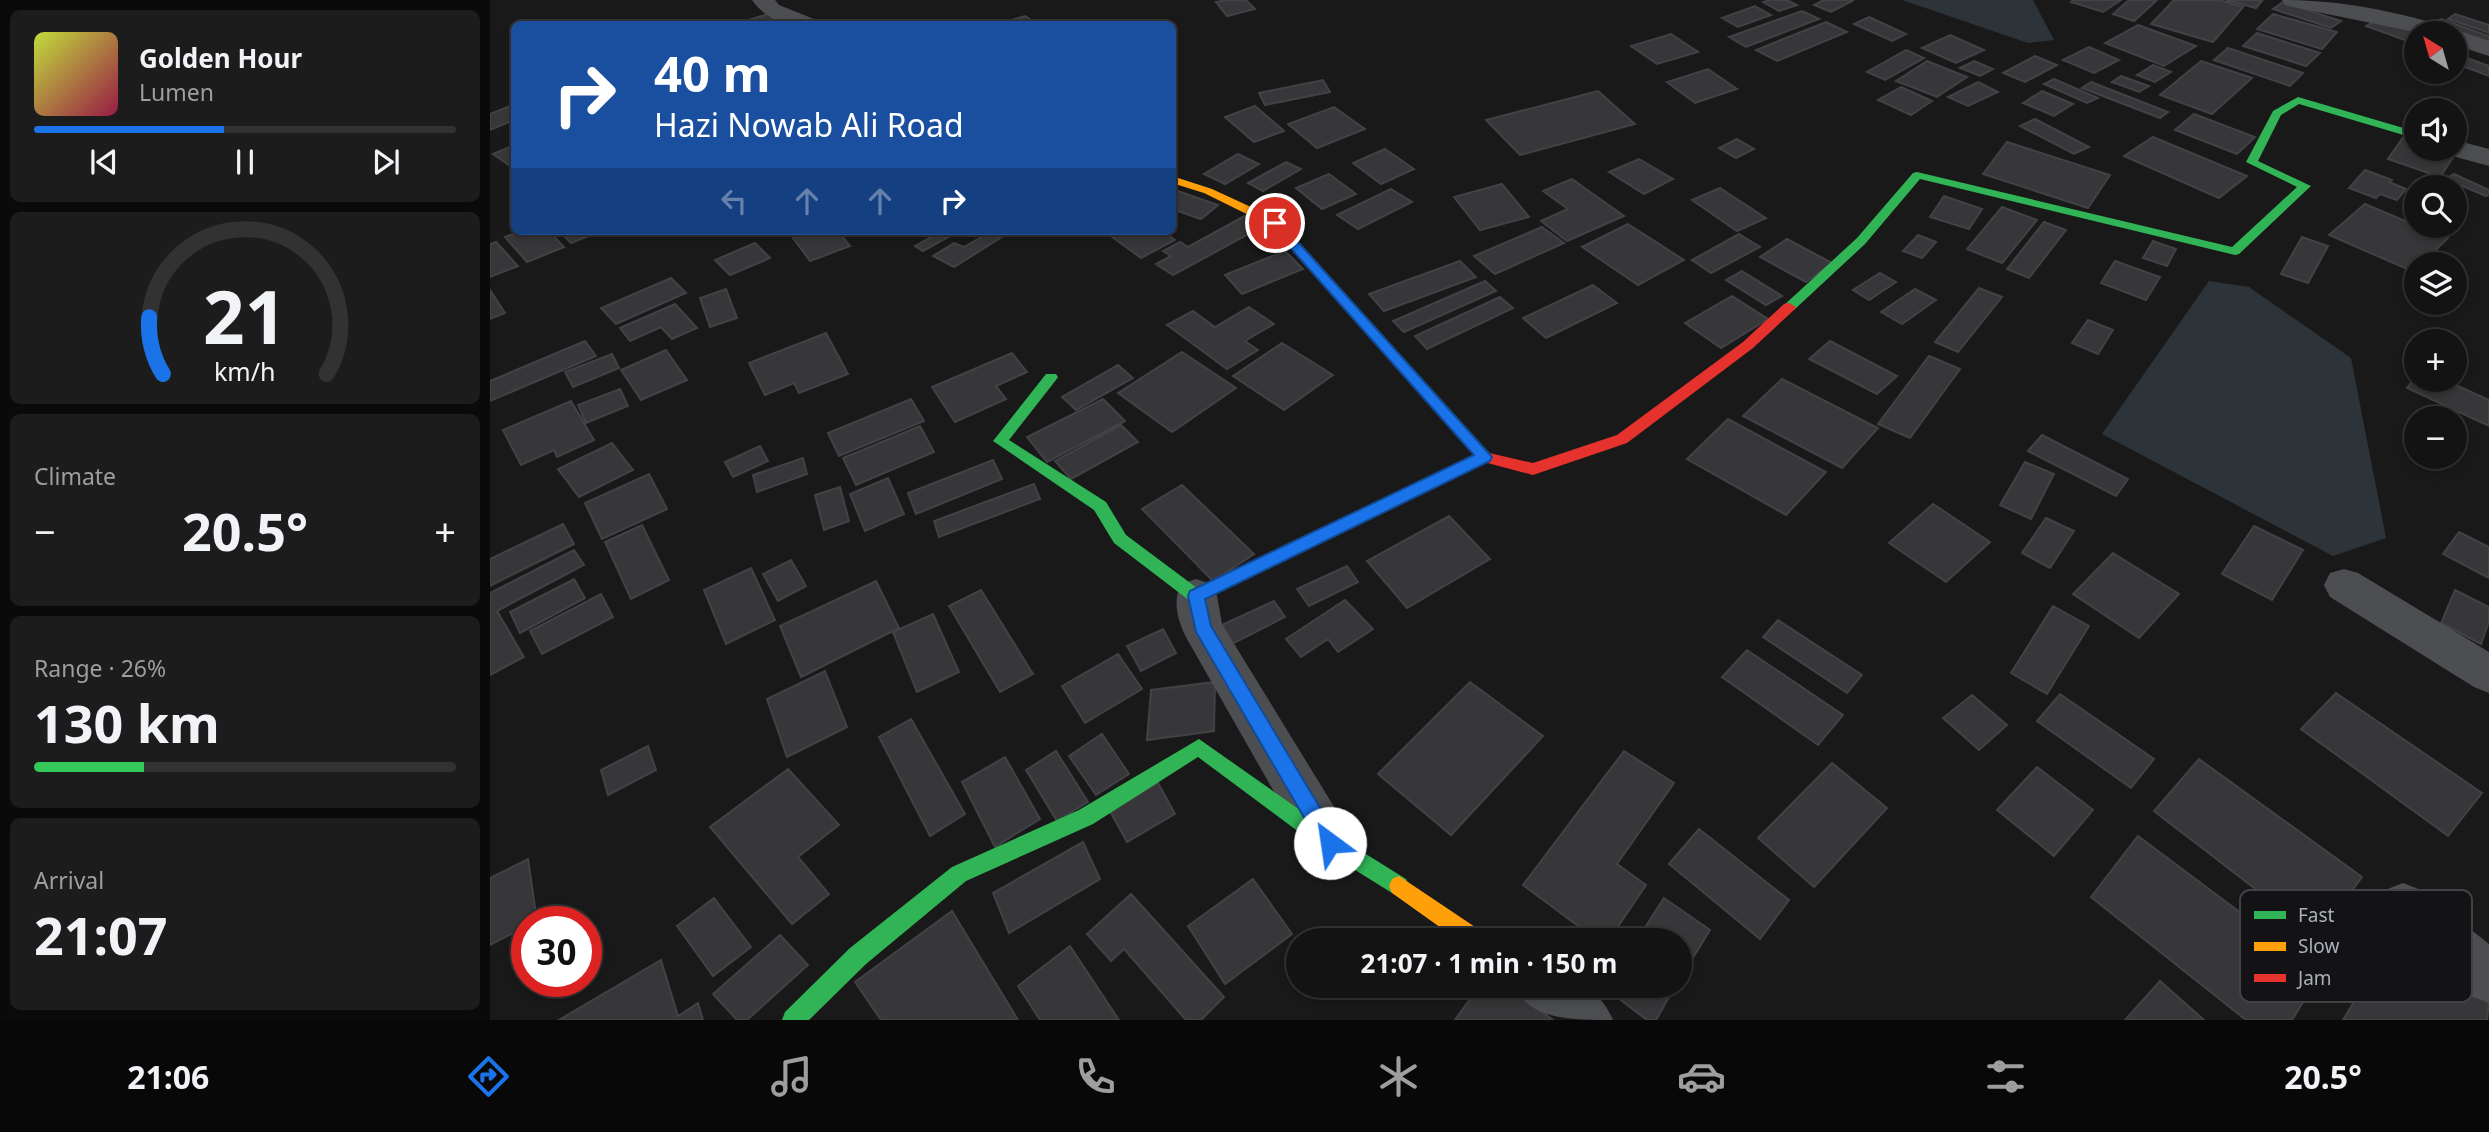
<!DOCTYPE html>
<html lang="en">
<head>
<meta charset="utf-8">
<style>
  :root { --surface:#131313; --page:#1c1c1c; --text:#f1f3f6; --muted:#9d9ea0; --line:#323233; --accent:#1a73e8 }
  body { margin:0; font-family:"Noto Sans",sans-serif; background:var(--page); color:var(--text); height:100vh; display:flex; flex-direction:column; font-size:26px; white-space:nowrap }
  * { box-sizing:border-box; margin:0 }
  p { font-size:23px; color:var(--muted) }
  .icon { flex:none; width:38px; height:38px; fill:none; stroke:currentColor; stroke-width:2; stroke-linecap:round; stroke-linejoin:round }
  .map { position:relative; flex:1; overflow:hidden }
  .side { display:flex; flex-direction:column; gap:10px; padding:10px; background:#0a0a0a; width:490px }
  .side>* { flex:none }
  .hud { position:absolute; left:21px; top:21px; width:665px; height:214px; border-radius:10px; box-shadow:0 4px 10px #0003,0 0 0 2px var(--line); background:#1a4fa0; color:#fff; overflow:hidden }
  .needle { width:46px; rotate:323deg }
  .tools { position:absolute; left:1914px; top:21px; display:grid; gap:14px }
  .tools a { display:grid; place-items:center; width:63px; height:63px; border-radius:50%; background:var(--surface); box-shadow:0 4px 10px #0003,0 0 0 2px var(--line); font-size:35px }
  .speed { position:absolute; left:21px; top:906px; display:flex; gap:14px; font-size:35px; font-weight:700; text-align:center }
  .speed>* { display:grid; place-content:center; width:91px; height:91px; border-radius:50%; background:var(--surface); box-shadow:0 4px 10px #0003,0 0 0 2px var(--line); line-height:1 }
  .speed .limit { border:10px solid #d22; background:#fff; color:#111 }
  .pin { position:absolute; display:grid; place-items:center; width:60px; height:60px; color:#fff; margin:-30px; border:4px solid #fff; border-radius:50%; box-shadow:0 2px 7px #0007 }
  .me { position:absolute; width:77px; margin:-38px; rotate:329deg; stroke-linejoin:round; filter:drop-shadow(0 0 5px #0008) }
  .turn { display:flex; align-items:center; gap:24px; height:147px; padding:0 28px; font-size:32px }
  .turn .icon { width:91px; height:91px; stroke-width:2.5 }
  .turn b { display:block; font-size:49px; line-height:60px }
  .lanes { display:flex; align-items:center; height:66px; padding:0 28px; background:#0003; justify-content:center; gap:35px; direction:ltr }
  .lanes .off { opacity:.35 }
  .big { font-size:52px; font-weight:700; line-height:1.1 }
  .side .widget { flex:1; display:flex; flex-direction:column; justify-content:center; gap:10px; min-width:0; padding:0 24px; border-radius:10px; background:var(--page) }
  .side .dial { align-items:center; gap:0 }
  .dial svg { height:182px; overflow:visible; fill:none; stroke:var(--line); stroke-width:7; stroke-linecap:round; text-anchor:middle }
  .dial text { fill:var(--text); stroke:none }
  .song { display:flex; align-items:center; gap:21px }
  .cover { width:84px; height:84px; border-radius:10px; background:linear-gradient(135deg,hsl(70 70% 55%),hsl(340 70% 35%)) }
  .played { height:7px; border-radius:4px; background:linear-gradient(90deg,var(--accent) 45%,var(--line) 45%) }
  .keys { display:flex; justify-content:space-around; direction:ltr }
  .heat { display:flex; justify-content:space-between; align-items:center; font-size:38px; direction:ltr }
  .charge { height:10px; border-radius:5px; background:linear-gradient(90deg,#34c759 26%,var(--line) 0) }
  .trip { position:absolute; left:796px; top:928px; width:406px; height:70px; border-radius:35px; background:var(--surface); box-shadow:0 4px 10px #0003,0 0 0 2px var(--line); font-weight:700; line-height:70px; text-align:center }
  .menu { display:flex; height:112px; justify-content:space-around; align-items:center; background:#080808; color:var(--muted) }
  .menu .icon { width:49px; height:49px }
  .menu .active { color:var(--accent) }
  .menu b { font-size:32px; color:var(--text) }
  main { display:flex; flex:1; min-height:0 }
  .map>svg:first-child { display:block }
  .water { fill:#2c343a }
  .building { fill:#373739; stroke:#414245; stroke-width:2 }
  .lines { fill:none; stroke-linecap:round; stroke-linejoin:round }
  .street { fill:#4d4e51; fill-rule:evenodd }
  .fast { fill:#30b455; fill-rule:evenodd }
  .slow { fill:#ff9f0a; fill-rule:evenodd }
  .jam { fill:#e5322d; fill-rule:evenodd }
  .route { fill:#1a73e8; stroke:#114b97; stroke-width:2 }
  .key { fill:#131315; stroke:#414246; stroke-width:2 }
  .key-label { font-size:19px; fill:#abb0b9 }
</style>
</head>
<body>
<main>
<section class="side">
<div class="widget">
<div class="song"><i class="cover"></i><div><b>Golden Hour</b><p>Lumen</p></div></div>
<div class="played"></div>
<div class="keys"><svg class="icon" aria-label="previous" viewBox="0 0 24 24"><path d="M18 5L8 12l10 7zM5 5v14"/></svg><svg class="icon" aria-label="pause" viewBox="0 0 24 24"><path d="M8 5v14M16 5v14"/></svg><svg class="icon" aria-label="next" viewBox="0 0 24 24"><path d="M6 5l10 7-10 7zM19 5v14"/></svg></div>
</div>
<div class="widget dial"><svg viewBox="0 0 100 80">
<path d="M14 69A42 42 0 1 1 86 69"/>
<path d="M14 69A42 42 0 0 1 8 44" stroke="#1a73e8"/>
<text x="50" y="56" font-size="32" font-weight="700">21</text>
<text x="50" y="72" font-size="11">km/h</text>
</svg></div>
<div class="widget"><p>Climate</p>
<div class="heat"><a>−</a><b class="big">20.5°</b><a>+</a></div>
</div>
<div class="widget"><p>Range · 26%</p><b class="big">130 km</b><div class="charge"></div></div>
<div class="widget"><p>Arrival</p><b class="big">21:07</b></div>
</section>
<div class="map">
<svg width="1999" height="1020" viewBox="0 0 1999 1020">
  <rect width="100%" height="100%" fill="#191919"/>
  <path class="water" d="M1412,0h131l21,40 -26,3z
    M1719,281l40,6 102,71 35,180 -53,18 -231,-122z"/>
  <path class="building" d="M737,0h19l9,9 -28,7 -11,-14z
    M1280,0h17l10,5 -18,6 -16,-9z
    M1334,0h30l-23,12 -17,-7z
    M1584,0h47l-18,12 -32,-10z
    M1639,0h23l4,1 -22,20 -21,-7z
    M1684,0h45l24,7 -30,35 -62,-18z
    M1736,0h31l5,1 -6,7z
    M1793,2l58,19 -10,7 -58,-19z
    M1265,6l16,9 -33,12 -16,-9z
    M1312,11l17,8 -73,28 -17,-10z
    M278,14l11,7 -10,3h-33z
    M1783,14l64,18 -15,17 -65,-20z
    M1965,14l34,11v8l-41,-14z
    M535,16l9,6 -35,2z
    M1379,17l37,17 -14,7 -38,-17z
    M1888,19l42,14h-3v8l-4,2 -47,-17z
    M1951,19l48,17v4l-4,3 -53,-19z
    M1336,22l21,10 -70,29 -21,-11z
    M1648,25l58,21 -32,20 -59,-23z
    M1767,33l63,20 -14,13 -63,-20z
    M1181,34l27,18 -41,12 -26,-18z
    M1460,35l34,15 -28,13 -34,-15z
    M1599,47l30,13 -25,13 -31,-13z
    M1738,48l75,25 -13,13 -76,-26z
    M1416,50l18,8 -39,22 -18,-8z
    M1545,56l22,9 -32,17 -22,-9z
    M1977,58l22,8v10l-32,-12z
    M1437,61l40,16 -30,20 -41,-16z
    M1484,61l19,8 -13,7 -20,-8z
    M1711,61l51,17 -40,36 -52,-19z
    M1663,65l18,7 -16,10 -18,-7z
    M1218,69l29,20 -42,14 -28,-21z
    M1631,76l28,10 -10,6 -27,-10z
    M1564,79l44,19 -11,5 -43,-19z
    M833,80l7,12 -65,13 -6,-12z
    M1488,82l20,10 -30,14 -20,-9z
    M1601,82l77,30 -8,6 -78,-30z
    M1411,87l31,14 -21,14 -33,-15z
    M1108,91l37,33 -115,31 -34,-35z
    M1552,91l31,13 -19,12 -31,-13z
    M23,105l1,15 -24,10v-16z
    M765,106l29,25 -30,11 -29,-25z
    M844,107l31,22 -48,19 -29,-24z
    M1704,114l61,23 -18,17 -62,-24z
    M1545,119l54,28 -15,7 -54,-28z
    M1914,136l13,4v9h27l12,4 -16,24 -52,-18z
    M1663,137l94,39 -28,22 -95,-42z
    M1247,139l17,10 -18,9 -17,-10z
    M1517,142l103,33 -22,33 -105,-34z
    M24,145l-1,23 -20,-14z
    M895,149l29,20 -33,15 -28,-21z
    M748,154l21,10 -34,20 -21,-10z
    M1149,159l34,20 -29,15 -35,-22z
    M796,162l15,7 -38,22 -15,-8z
    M1875,170l27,10 -3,2 17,7 -9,11 -17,-6 -4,4 -27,-10z
    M839,174l27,20 -34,15 -26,-21z
    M1964,174l35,16v4l-3,2 -40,-17z
    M1082,179l52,37 -57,25 -26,-20 27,-12 -25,-18z
    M1012,184l27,33 -49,13 -26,-33z
    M1230,188l46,30 -29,13 -45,-31z
    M682,189l46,16 -17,14 -29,-10z
    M901,189l21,13 -54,27 -21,-14z
    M1454,196l38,13 -13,20 -39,-12z
    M1875,204l52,22 31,12 -27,26h-4l-3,8 -85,-37z
    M1512,207l35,13 -35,43 -35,-14z
    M762,212l17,11 -96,52 -17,-11 15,-8 -8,-5 17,-9 8,5z
    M1554,222l22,8 -37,48 -22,-9z
    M1138,224l56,36 -46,25 -56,-38z
    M1052,227l22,16 -69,31 -21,-18z
    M31,231h28l15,16 -37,15 -22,-25z
    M69,231h42l-30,12z
    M308,231h40l12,15 -40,15 -20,-27z
    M452,231h17l-36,20 -8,-5z
    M614,231h58l13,9 -34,18z
    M500,232l12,5 -48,30 -21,-11 21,-13 10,4z
    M1249,234l21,13 -49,26 -19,-13z
    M1428,235l18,7 -14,16 -19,-7z
    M1812,237l26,9 -20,37 -27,-9z
    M1297,239l45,24 -26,19 -46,-25z
    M1663,241l23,8 -9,17 -24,-8z
    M6,242l22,24 -28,11v-33z
    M265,243l15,15 -40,17 -15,-15z
    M795,251l18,18 -61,25 -17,-19z
    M970,261l16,16 -92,34 -15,-17z
    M1625,261l45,16 -14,23 -45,-17z
    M1252,271l40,25 -16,9 -40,-25z
    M1390,273l16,9 -27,18 -16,-10z
    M181,278l15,15 -70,31 -15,-16z
    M995,281l11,10 -92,41 -11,-11z
    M1103,285l24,18 -71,35 -23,-20z
    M1489,288l23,9 -44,55 -23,-10z
    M236,289l11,29 -27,9 -10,-29z
    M1425,289l21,11 -34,24 -21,-12z
    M0,290l15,23 -15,6z
    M1242,296l36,23 -47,29 -36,-25z
    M1010,297l13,11 -86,41 -12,-13z
    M185,304l22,24 -25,11 -11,-12 -31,14 -10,-13z
    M759,307l25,17 -29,17 13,9 -31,19 -60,-44 26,-14 22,16z
    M1598,320l25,10 -15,24 -26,-11z
    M336,333l22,41 -49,19 -5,-10 -29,12 -16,-32z
    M95,341l11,15 -106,45v-20z
    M1340,341l67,35 -20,18 -68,-35z
    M792,343l51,32 -49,35 -51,-34z
    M176,350l21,30 -46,20 -20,-30z
    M692,352l54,36 -64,44 -54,-39z
    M522,353l15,19 -31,14 10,13 -51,23 -23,-35z
    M122,354l7,14 -46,19 -8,-15z
    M1439,356l31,13 -50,69 -32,-14z
    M628,365l15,13 -57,32 -14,-13z
    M1927,376v4h28l44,20v26l-82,-38z
    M1292,379l96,49 -36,40 -99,-52z
    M130,389l8,17 -42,17 -8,-18z
    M421,399l13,22 -85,35 -11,-23z
    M613,399l22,22 -78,41 -20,-25z
    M81,401l23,39 -37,17 -3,-7 -33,15 -18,-35z
    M1238,419l98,53 -40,43 -99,-56z
    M631,425l17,17 -67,37 -16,-18z
    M430,426l14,26 -78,33 -13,-27z
    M1552,435l86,44 -12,17 -88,-45z
    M122,443l21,27 -54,27 -21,-28z
    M270,446l8,15 -35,16 -8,-15z
    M313,458l4,16 -50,18 -4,-17z
    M503,460l9,19 -86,35 -8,-21z
    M1535,462l29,12 -23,45 -31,-14z
    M159,474l18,35 -65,30 -17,-36z
    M398,478l16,36 -39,17 -15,-37z
    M544,484l6,15 -101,38 -5,-16z
    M692,485l72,69 -41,27 -71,-72z
    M350,487l9,34 -25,9 -9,-35z
    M1443,504l57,38 -44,40 -57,-39z
    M959,516l41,43 -83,49 -40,-47z
    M1556,518l28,13 -24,37 -28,-15z
    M73,524l11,20 -84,42v-27z
    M152,525l27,55 -38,19 -26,-57z
    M1764,526l49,24 -31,50 -50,-26z
    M1969,532l30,15v31l-46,-24z
    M84,550l10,15 -87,46 27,46 -34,18v-82z
    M1623,553l66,41 -40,44 -66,-44z
    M301,560l15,26 -28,15 -15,-27z
    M857,566l11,16 -49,24 -12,-17z
    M261,568l24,52 -49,24 -22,-54z
    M84,579l11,19 -65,35 -10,-21z
    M386,581l23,47 -98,49 -21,-51z
    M491,590l52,84 -33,18 -51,-86z
    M1965,590l34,17v14l-8,23 -40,-21z
    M111,594l12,23 -71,37 -12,-23z
    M855,600l28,29 -35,23 -10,-13 -27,18 -15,-18z
    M784,601l11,16 -53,27 -10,-19z
    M1563,606l36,20 -42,68 -36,-21z
    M443,614l26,58 -42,20 -24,-60z
    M1288,620l84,55 -15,18 -84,-56z
    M673,629l13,24 -35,18 -14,-25z
    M1257,650l96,65 -25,30 -96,-68z
    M628,654l24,35 -57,34 -23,-37z
    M335,671l22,56 -60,30 -20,-58z
    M725,682l-1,49 -67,9 4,-50z
    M980,682l73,54 -92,99 -73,-61z
    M1846,693l146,100 -34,43 -147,-107z
    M1570,694l94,65 -23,29 -94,-67z
    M1482,695l35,30 -28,25 -36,-32z
    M421,719l54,95 -35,22 -51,-99z
    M612,734l27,40 -33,21 -27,-39z
    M158,746l8,24 -48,25 -7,-25z
    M566,751l32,51 -31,19 -31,-51z
    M1134,751l50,32 -57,81 29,21 -37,55h-12l-74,-55z
    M515,757l35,62 -45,28 -33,-65z
    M1709,759l163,118 -44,60 -164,-126z
    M1342,763l55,45 -73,79 -56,-49z
    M1547,767l56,43 -39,46 -57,-46z
    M298,769l51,56 -41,32 31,37 -37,30 -82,-97z
    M668,783l17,31 -48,28 -17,-31z
    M1209,829l90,71 -29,39 -91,-75z
    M1648,836l183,137 -29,47h-46l-155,-123z
    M593,842l17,37 -91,54 -16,-40z
    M38,859l9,62 -10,1v4l-37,19v-67z
    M763,879l39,55 -67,50 -37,-58z
    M641,894l93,103 -23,23h-15l-62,-71 -13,12 -24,-27z
    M224,898l37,49 -38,29 -36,-50z
    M1174,898l46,32 -30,49v-39h-43z
    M462,911l66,109h-137l-26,-38z
    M1905,934l94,67 -2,19h-144z
    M290,935l28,30 -61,55h-10l-24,-26z
    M580,946l49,74h-79l-22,-34z
    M171,960l17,56 20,-13 5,17h-144z
    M1670,981l44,39h-79z
    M990,985h26l47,35h-98z
    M1117,985h69l-20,35h-9l-42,-32z"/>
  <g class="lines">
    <path class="street" d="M262,0h23l4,5 35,14 4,5c-27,2 -50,-1 -66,-24z
      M1792,0c72,0 140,17 207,41v15l-34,-11v-12h-35l-127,-26 -8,-2z
      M1965,140l34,9v17l-44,-12 -3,-5h13z
      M1854,569l14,4 131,79v41l-15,-6 -144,-90 -6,-12 6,-12z
      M706,579l15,5 6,12 5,28 122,199 7,16 -7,16 -17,7 -17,-7 -123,-216c-9,-17 -15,-37 -6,-55z
      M1913,883l18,7 68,54v59l-19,-7 -85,-70 -7,-18 7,-18z
      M1022,985c44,0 81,-13 101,35 -44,0 -82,0 -101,-35z"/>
    <path class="fast" d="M1808,97l119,35v7l-118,-35 -18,11 -23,46 53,25 -72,68 -4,1 -315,-76 -55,65 -71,66h-10l-2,-3 75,-69 56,-65 4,-1 315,75 65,-60 -51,-25 27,-51z
      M858,301l5,1 140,155 -3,4 -288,140 -6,2 -6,-2 -76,-58 -20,-33 -101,-69 53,-67h10l2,3 -2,3 -47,60 97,62 20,33 71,53 278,-133 -132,-147v-6z
      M709,739l138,97 69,43 3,7 -3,7 -7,3 -7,-3 -69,-43 -125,-93 -105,67 -127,57 -100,83 -57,56h-27l3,-8 65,-64 102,-81 127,-57z"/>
    <path class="slow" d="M682,176l40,13 67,31 74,82v6h-10l-72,-82 -67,-33 -32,-10z
      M909,876l85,57 3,7h-29l-66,-47 -3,-7 3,-7z"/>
    <path class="jam" d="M1299,303l7,4 -2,3 -41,38 -126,95 -94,32 -53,-14 -3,-4 8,-5 48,11 84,-28 126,-93 41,-38z"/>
  </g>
  <path class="route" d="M785,219l4,2 213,236 -2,4 -285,138 6,27 126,210 3,7 -3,7 -7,3 -7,-3 -127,-218 -8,-36 2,-5 284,-136 -203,-229 -2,-3z"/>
  <rect x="1750" y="890" width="232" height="112" rx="10" class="key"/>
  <rect x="1764" y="911" width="32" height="8" fill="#30b455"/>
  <rect x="1764" y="942" width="32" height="9" fill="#ff9f0a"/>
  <rect x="1764" y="974" width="32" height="8" fill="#e5322d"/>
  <g class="key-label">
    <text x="1808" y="922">Fast</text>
    <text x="1808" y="953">Slow</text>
    <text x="1808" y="985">Jam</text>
  </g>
</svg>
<div class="tools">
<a><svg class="needle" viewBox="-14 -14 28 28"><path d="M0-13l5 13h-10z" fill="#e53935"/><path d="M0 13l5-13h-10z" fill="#9d9ea0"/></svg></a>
<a><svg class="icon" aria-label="sound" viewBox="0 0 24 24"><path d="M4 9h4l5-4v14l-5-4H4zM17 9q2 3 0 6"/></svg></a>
<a><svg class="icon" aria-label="search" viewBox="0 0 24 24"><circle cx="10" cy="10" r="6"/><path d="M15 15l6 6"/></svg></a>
<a><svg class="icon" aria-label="layers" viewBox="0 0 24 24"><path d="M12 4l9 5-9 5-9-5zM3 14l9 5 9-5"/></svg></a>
<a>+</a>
<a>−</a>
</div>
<div class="speed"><div class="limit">30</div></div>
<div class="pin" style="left:785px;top:223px;background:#d93025"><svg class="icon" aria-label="arrive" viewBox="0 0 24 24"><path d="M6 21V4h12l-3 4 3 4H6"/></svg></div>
<svg class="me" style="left:840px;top:843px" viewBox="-20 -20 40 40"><circle r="19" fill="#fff"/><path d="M0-13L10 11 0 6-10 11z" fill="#1a73e8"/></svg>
<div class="trip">21:07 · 1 min · 150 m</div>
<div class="hud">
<div class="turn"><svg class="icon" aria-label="right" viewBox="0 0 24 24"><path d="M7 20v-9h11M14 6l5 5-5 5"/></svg><div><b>40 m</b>Hazi Nowab Ali Road</div></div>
<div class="lanes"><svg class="icon off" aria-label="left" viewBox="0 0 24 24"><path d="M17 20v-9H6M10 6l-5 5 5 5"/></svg><svg class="icon off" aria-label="ahead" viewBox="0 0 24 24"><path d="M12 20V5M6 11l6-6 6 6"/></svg><svg class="icon off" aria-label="ahead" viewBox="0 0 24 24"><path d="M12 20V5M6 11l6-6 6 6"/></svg><svg class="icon" aria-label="right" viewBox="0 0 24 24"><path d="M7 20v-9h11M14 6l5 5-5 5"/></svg></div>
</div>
</div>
</main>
<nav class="menu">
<b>21:06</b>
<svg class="icon active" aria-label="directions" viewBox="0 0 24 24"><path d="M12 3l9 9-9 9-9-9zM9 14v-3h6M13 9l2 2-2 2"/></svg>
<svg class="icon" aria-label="music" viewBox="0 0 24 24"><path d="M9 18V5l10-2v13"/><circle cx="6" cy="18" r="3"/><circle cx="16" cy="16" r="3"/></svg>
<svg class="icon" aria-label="phone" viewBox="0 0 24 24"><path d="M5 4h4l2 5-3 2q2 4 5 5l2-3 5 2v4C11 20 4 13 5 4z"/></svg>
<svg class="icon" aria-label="climate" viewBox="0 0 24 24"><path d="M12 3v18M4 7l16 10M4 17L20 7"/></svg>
<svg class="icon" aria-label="car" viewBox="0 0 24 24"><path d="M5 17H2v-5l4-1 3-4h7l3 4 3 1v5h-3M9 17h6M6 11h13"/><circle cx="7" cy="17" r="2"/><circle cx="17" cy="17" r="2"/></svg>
<svg class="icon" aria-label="filters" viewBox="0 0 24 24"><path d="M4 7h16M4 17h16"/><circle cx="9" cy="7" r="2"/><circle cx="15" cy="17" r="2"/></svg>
<b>20.5°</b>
</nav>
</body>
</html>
